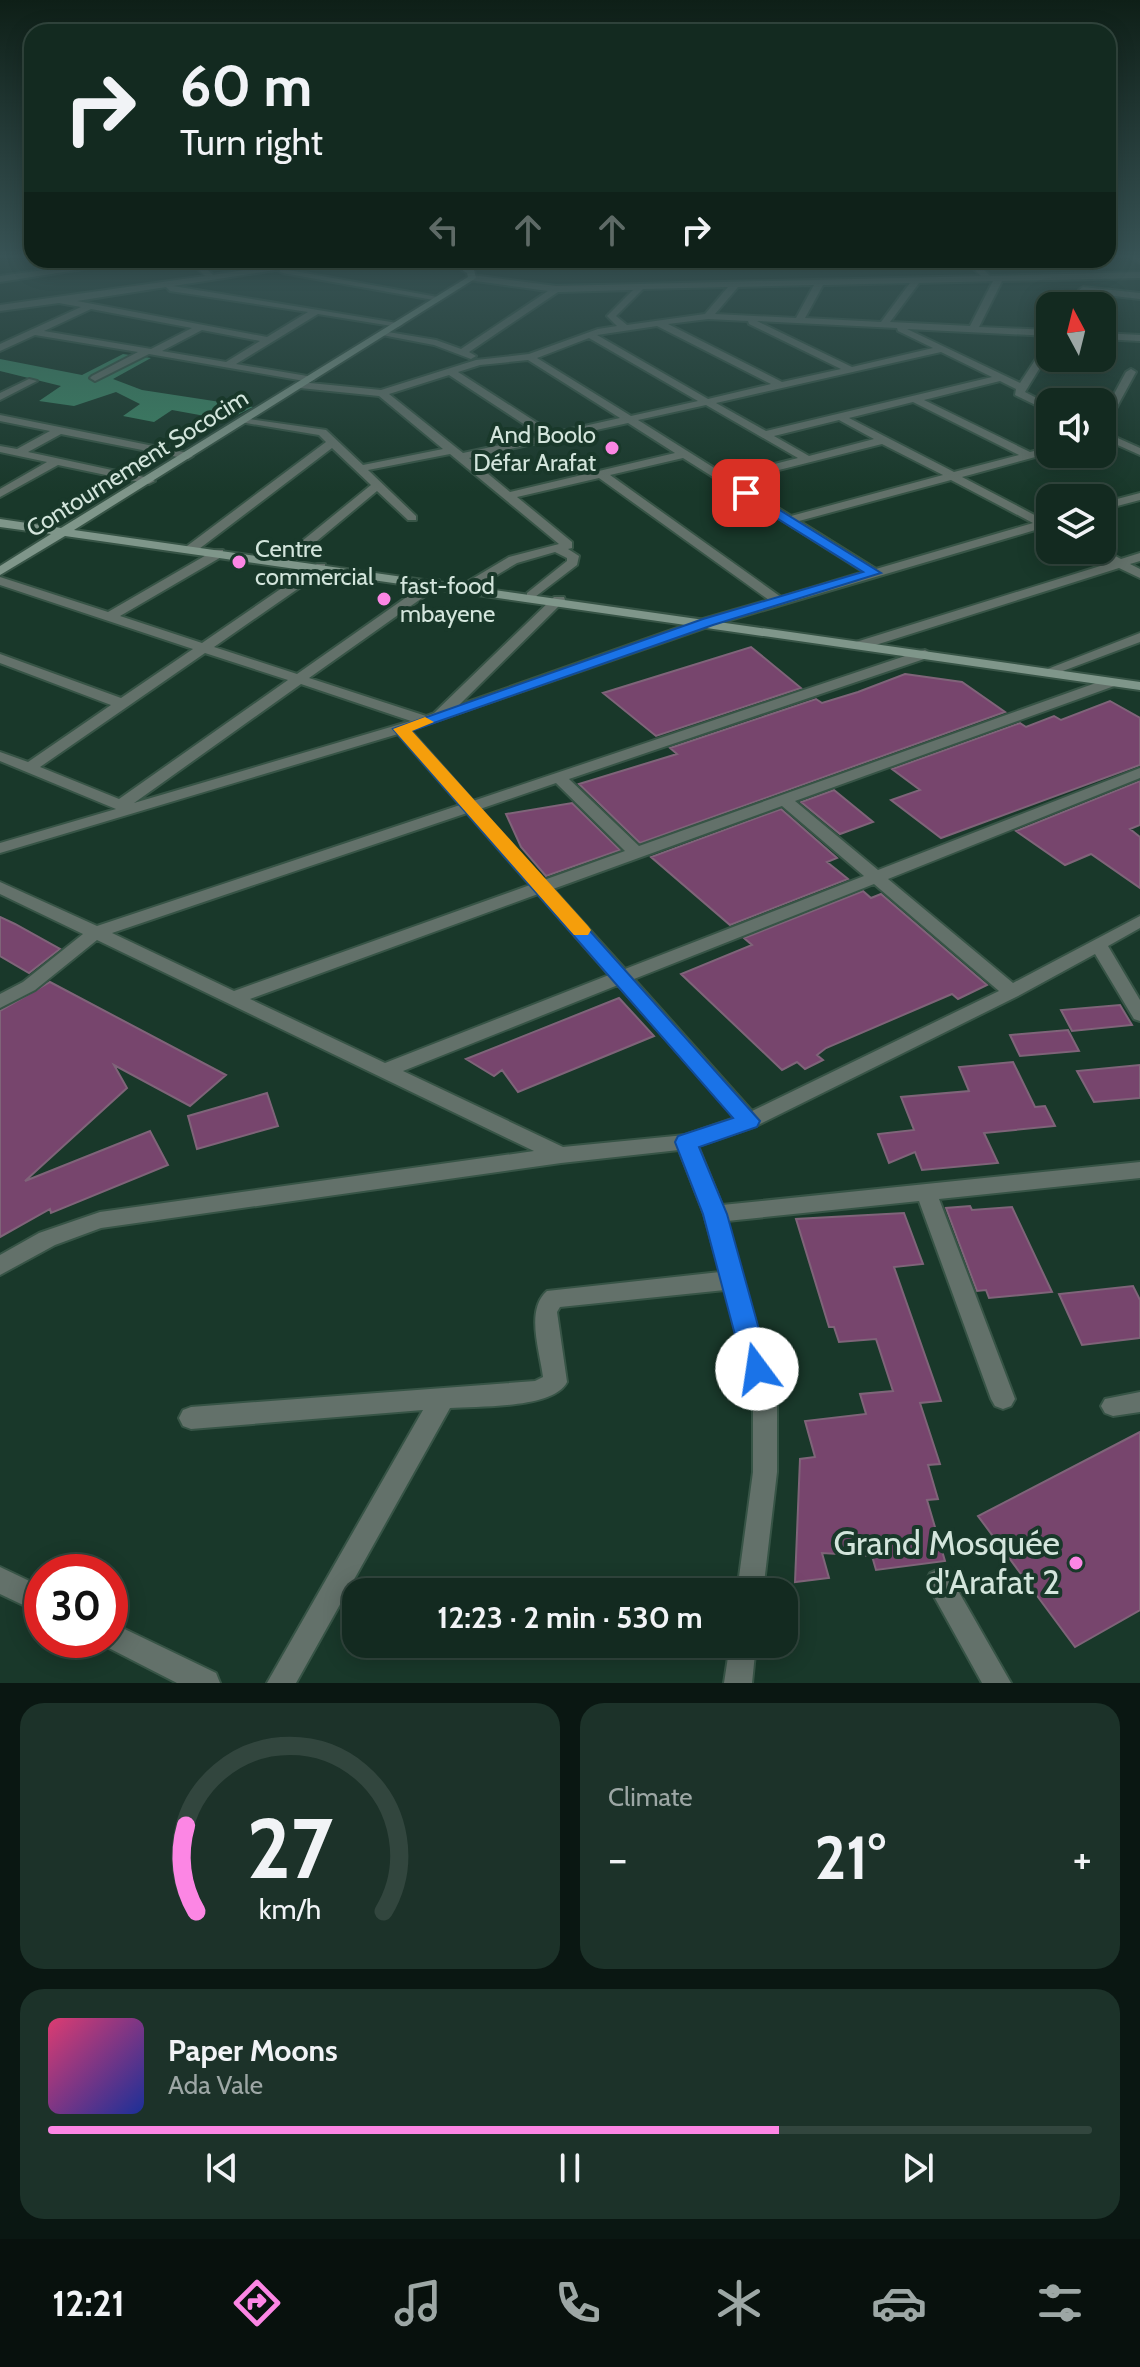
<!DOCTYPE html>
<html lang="en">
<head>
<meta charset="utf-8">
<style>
  :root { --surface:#132a20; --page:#1c3229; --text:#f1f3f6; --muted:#9da7a5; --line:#32463e; --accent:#fc86e4 }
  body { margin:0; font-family:Cabin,sans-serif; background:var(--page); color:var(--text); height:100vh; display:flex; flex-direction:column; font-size:30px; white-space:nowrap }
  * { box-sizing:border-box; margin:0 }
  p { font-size:26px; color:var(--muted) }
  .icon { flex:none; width:44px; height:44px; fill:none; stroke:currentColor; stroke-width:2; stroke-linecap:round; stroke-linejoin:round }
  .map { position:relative; height:1683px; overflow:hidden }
  .panel { display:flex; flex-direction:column; gap:20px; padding:20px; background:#0a1712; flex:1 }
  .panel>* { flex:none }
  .banner { position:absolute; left:24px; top:24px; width:1092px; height:244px; border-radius:24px; box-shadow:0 4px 20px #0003,0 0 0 2px var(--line); background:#132a20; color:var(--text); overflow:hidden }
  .needle { width:52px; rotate:353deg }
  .fabs { position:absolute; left:1036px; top:292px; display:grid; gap:16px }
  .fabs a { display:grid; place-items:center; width:80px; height:80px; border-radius:16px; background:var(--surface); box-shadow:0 4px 20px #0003,0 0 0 2px var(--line); font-size:40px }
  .speed { position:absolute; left:24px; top:1554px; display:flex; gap:16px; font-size:40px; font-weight:700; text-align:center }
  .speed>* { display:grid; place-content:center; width:104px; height:104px; border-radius:50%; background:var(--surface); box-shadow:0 4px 20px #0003,0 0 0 2px var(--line); line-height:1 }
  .speed .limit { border:12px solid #d22; background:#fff; color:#111 }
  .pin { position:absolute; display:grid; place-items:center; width:68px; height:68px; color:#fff; margin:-34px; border-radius:16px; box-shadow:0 4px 12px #0006 }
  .me { position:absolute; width:88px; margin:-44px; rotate:346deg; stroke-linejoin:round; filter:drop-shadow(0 0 6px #0008) }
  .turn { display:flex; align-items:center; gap:28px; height:168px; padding:0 24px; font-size:36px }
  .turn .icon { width:104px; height:104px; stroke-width:2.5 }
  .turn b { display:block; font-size:56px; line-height:68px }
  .lanes { display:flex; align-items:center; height:76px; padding:0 24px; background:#0003; justify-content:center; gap:40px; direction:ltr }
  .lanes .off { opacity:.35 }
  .big { font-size:60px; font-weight:800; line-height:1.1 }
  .panel .tile { flex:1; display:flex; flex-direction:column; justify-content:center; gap:12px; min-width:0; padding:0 28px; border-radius:24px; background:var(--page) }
  .panel .dial { align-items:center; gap:0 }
  .dial svg { height:208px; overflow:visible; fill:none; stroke:var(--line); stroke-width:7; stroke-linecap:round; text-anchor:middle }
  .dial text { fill:var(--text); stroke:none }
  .song { display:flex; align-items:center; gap:24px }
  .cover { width:96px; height:96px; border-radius:12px; background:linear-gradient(135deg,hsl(340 70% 55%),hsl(230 70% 35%)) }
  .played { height:8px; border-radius:4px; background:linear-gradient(90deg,var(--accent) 70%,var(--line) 70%) }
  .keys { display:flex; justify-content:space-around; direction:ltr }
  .heat { display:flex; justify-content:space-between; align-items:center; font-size:44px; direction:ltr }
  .panel .tiles { flex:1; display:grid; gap:20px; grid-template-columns:1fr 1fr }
  .tile:last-child { grid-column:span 2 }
  .trip { position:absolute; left:342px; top:1578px; width:456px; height:80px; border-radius:24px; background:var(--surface); box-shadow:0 4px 20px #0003,0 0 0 2px var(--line); font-weight:800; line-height:80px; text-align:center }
  .menu { display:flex; height:128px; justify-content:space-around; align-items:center; background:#08110d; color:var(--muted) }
  .menu .icon { width:56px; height:56px }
  .menu .current { color:var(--accent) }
  .menu b { font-size:36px; color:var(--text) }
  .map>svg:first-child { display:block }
  .water { fill:#3c8565 }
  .building { fill:#77456d; stroke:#7f6479; stroke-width:2 }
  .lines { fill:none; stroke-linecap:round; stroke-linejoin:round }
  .street-casing { stroke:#375446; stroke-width:4 }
  .secondary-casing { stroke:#375446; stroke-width:4 }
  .street { fill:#63716a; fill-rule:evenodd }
  .secondary { fill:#7f968a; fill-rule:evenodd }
  .route { fill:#1a73e8; stroke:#114b97; stroke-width:2 }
  .slow { fill:#f59e0b }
  .poi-dot { fill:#fc86e4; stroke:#19382a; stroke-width:3 }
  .labels { text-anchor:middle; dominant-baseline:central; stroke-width:8; stroke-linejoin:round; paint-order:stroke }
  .far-poi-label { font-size:24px; fill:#d3e5dc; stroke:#19382a; text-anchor:start }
  .far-street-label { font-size:24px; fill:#d3e5dc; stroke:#19382a }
  .near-poi-label { font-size:34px; fill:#d3e5dc; stroke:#19382a; text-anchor:end }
</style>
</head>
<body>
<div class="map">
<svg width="1140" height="1683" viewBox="0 0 1140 1683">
  <rect width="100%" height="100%" fill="#19382a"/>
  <path class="water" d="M123,354l28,4 -38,21 29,11 111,17 -26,13 -55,-10 -18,12 -31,-6 17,-12 -24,-12 -42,14 -35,-5 22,-15 -61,-15v-12l82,16z"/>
  <path class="building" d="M751,647l50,41 -145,48 -53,-43z
    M905,674l57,8 43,30 -365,131 -61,-59 98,-30 -7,-6 146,-49 6,4 36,-11z
    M1110,701l30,17v47l-199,73 -50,-38 29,-10 -28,-21 128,-46 6,4 28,-11 7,4z
    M1140,781v44l-10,4 10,8v51l-49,-34 -26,11 -49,-34z
    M834,790l39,32 -33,12 -39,-32z
    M572,803l48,47 -74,26 -25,-29 -15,-33z
    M781,809l56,49 -10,4 21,17 -118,46 -79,-68z
    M863,891l8,7 10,-4 106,91 -29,14 -6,-5 -126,54 -9,7 6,5 -18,9 -8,-7 -15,8 -101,-96 71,-29 -8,-7z
    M0,917l15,7 45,25 -31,24 -29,-17z
    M50,982l176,93 -36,31 -76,-41 13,23 -102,93 125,-50 18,34 -117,48 -1,-4 -50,28v-226z
    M619,998l35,38 -136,56 -16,-22 -8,6 -28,-17z
    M1120,1005l12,20 -60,6 -11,-21z
    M1068,1030l11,21 -59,5 -10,-21z
    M1013,1062l22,45 10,-1 10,20 -71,7 14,30 -76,7 -7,-18 -26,11 -11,-29 36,-4 -13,-33 68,-6 -10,-24z
    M1140,1065v33l-46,4 -17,-31z
    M267,1093l11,33 -81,23 -9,-33z
    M970,1206l2,4 40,-3 40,85 -63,6 -3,-8 -9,1 -31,-83z
    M904,1213l19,51 -29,3 47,134 -21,2 20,61 -12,1 10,34 -11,1 18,61 -69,9 -4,-14 -50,-3 7,25 -34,4 5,-123 15,-2 -10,-36 61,-7 -6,-20 33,-3 -17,-52 -37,3 -5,-15h-5l-33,-108z
    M1133,1286l7,14v38l-58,7 -23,-51z
    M1140,1432v178l-65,37 -97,-131z"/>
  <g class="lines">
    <defs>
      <path id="street" d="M1131,257h9v6z
        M118,260h22l-140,22v-6z
        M189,260h9l15,15 93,-15h20l-43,9 160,29 -4,3 -156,-28 -4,-2 3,-2 -109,17 230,38 -5,3 -80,-13 -82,50 77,13 2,2 -5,3 -161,-28 -54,27 -5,-3 2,-2 46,-24 -103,-17 -35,16v-7l81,-37 -22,-4 -59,8v-6l205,-29zM166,287l4,4 138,21 -41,25 -190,-36zM91,309l101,19 -41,21 -107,-18zM202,330l58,11 -34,21 -64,-11z
        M965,260h9l16,16 150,-4v6l-138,3 -23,46 71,3v6l-143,-7 113,54 27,-41 3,-1v10l-25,41 25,13v7l-35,-17 1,-6 -16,-8 -76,19 106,52 20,-5v6l-88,24 82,43 6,-2v12l-8,-2 -329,97 -303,105 63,71 447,-150 5,-1 7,4 -2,3 -361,122 70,67 468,-167h10l2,3 -2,3 -322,116 83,69 262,-102v10l-252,101 125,104 127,-67v12l-32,18 32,54v21l-6,-2 -39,-65 -77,42 -262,130 -58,20 24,59 418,-43v16l-201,21 76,200 -4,7 -8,3 -8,-3 -4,-7 -72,-198 -192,20 50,178v73l-14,120h-26l16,-120v-73l-28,-109 -165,17 -3,5 10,70c-13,27 -90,24 -117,26l-154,275h-29l156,-273 -232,19 -8,-3 -4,-8 4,-8 8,-3 344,-26 8,-4c-3,-26 -18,-67 4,-86l173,-19 -16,-58 -25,-64 -118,13 -460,65 -46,17 -55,30v-20l39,-22 61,-21 434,-61 -437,-211 -62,50 -35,18v-14l23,-12 60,-48 -83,-40v-12l97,44 363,-121 -62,-71 -398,119v-10l116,-34 -116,-48v-9l28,10 83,-57 -111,-42v-9l121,44 72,-49 -193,-64v-8l108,35 107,-62h8v6l-103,60 82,27 115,-79h8v6l-111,77 83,27 134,-94h8v6l-130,92 117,38 8,-3 120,-116h10l1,3 -106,105 244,-86 66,-19 -170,-122 -82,19 55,45v6l-4,1 11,7 -2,9 -46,35 -4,-1v-6l40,-32v-3l-12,-6 -38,11 -47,28h-8v-6l47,-28 50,-13 -109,-90 -82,16 48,46v4h-8l-31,-29 -89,74h-8v-6l91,-74 -39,-37 -137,104h-8v-6l139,-104 -7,-7 -73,-12 -4,-1v-4l84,12 37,35 80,-16 -64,-53 -79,-8 -5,-3 5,-3 81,8 95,-30 53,-6 69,-25 19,-3 -10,-10 26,-26 -75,2 -89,60 7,4 -5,3 -37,-14 -57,-11 5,-3 54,9 25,9 87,-58 -79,-11v-4l3,-1 84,11 425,-10zM993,281l-23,45 -80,-4 29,-39zM910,283l-29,39 -76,-4 18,-33zM814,285l-18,33 -81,-4 23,-27zM728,287l-23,27 -78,11 -11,-9 27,-27zM708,319l40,2 1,3 92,45 -59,13 -114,-58zM757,321l140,7 1,3 35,17 -81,19zM657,326l114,58 -63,15 -111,-64zM589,338l109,63 -67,15 -94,-58zM941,352l51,25 -226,54 -50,-28zM528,360l92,58 -67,15 -95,-61 22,-7zM449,375l93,61 -79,17 -74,-59zM913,402l106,53 -65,17 -105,-54zM706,405l92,53 -71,18 -89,-56zM839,420l35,19 -65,17 -35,-20zM628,423l47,30 -165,39 -41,-34zM882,444l61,31 -152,41 -56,-35zM683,458l181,114 -83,25 -171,-122zM951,480l82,43 -157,46 -77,-48zM205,653l83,27 -169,119 -79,-32zM301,684l110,37 -277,82zM556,783l69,68 -81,29 -64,-71zM782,806l82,70 -239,93 -72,-80zM467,813l63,72 -296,106 -122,-58zM874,884l125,107 -247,120 -118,-132zM538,894l71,81 -224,88 -135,-64zM618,985l117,133 -50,17 -122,12 -160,-76z
        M1083,287l57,6v6l-60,-7 -1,-2z
        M1102,333l38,2v6l-38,-2z
        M1131,369l5,3 -29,53 -5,3v-12l24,-44z
        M29,379l8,2 -37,19v-7z
        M0,415l188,38 5,3 -5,3 -127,-25 -33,18 121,26 6,3 -6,3 -91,-19 -58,32v-8l47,-27 -47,-10v-6l17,3 33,-18 -50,-10z
        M1102,431l38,17v7l-38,-17z
        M1140,493v7l-38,10v-7z
        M1102,549l19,10 19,-6v8l-10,3 10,5v9l-21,-10 -253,80h-10l-2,-3 2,-3 254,-79 -21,-13z
        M1140,633v9l-88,33h-10l-2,-3z
        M1140,1392v20l-27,4 -8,-3 -4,-7 4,-7z
        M0,1567l42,20v27l-42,-20z
        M939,1569l9,4 63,110h-29l-56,-101 4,-9z
        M110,1622l106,51 4,10h-43l-76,-39 -2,-4h11z
        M730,1644h26l-4,39h-28z"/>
      <path id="secondary" d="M446,260h10l18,10 2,8 -402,252 1066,152v8l-1075,-154 -65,39v-9l51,-32 -51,-7v-8l61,9 407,-251 -1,-4z"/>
    </defs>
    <use href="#street" class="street-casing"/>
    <use href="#secondary" class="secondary-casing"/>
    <use href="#street" class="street"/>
    <use href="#secondary" class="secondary"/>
  </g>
  <linearGradient id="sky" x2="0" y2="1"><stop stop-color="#0e1f17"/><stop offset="0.52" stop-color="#385355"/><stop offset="1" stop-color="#385355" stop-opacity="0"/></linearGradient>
  <rect width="1140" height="493" fill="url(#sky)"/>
  <path class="route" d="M746,489l135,84 -168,52 -302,106 349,390 -3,6 -58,20 28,67 43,155 -4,8 -9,4 -9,-4 -4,-8 -41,-155 -28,-72 3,-6 55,-18 -340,-389 310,-110 160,-47 -122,-76 -1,-3z"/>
  <path class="slow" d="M425,717l9,5 -22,9 176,195 3,4 -3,5h-14l-181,-206z"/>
  <g class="poi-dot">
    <circle cx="612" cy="448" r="8"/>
    <circle cx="239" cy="562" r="8"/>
    <circle cx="384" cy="599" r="8"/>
    <circle cx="1076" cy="1563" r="8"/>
  </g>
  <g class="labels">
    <g class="far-poi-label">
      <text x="596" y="434" text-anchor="end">And Boolo<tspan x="596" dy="28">Défar Arafat</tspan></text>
      <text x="255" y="548">Centre<tspan x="255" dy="28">commercial</tspan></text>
      <text x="400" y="585">fast-food<tspan x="400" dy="28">mbayene</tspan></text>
    </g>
    <g class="far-street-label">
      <text transform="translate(137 463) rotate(-32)">Contournement Sococim</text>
    </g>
    <g class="near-poi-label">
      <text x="1060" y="1543">Grand Mosquée<tspan x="1060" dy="39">d'Arafat 2</tspan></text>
    </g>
  </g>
</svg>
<div class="fabs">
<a><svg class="needle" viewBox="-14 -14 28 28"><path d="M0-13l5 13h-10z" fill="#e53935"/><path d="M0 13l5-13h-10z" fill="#9da7a5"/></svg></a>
<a><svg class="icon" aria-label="sound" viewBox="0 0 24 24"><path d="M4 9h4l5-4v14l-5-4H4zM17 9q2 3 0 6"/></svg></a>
<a><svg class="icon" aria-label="layers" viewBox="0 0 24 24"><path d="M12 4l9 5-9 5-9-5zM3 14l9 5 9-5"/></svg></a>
</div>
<div class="speed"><div class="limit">30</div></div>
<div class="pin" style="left:746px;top:493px;background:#d93025"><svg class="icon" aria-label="arrive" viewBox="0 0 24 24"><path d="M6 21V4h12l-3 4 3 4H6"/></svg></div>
<svg class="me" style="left:757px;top:1369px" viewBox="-20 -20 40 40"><circle r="19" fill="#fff"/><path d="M0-13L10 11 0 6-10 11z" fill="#1a73e8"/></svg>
<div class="trip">12:23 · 2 min · 530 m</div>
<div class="banner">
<div class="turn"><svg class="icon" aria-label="right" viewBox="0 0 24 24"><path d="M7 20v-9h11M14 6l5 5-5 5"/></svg><div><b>60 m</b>Turn right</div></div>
<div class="lanes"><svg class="icon off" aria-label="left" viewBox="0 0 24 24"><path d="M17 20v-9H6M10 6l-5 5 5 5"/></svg><svg class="icon off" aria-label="ahead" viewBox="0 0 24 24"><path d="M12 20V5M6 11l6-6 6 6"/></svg><svg class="icon off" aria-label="ahead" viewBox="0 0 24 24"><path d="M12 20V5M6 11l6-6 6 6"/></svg><svg class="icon" aria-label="right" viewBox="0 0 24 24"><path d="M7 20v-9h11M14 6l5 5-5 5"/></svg></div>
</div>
</div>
<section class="panel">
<div class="tiles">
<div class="tile dial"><svg viewBox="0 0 100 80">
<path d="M14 69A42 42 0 1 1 86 69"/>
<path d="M14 69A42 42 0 0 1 10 36" stroke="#fc86e4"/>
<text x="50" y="56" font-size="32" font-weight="700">27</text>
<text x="50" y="72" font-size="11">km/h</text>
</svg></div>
<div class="tile"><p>Climate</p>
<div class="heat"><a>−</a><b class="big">21°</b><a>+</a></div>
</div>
<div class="tile">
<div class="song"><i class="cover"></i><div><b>Paper Moons</b><p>Ada Vale</p></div></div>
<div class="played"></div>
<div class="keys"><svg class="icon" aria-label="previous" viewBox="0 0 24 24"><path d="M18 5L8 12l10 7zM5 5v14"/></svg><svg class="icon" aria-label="pause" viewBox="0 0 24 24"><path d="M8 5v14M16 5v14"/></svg><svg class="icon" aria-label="next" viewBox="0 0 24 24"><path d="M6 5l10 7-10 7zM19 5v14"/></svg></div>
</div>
</div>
</section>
<nav class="menu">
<b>12:21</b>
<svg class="icon current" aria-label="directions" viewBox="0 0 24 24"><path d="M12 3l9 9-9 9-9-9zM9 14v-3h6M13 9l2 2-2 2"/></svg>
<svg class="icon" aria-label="music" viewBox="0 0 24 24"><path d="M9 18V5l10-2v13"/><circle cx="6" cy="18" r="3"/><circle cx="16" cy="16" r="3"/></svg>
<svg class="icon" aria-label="phone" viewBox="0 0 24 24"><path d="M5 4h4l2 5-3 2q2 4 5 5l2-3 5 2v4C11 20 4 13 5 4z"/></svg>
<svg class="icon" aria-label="climate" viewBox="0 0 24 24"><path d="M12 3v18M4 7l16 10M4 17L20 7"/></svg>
<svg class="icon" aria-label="car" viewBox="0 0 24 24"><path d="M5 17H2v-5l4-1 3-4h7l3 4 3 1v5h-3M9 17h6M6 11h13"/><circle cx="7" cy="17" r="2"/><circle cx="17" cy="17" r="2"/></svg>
<svg class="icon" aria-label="filters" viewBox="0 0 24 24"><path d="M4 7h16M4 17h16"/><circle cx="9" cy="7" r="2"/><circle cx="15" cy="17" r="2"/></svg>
</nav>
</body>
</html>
